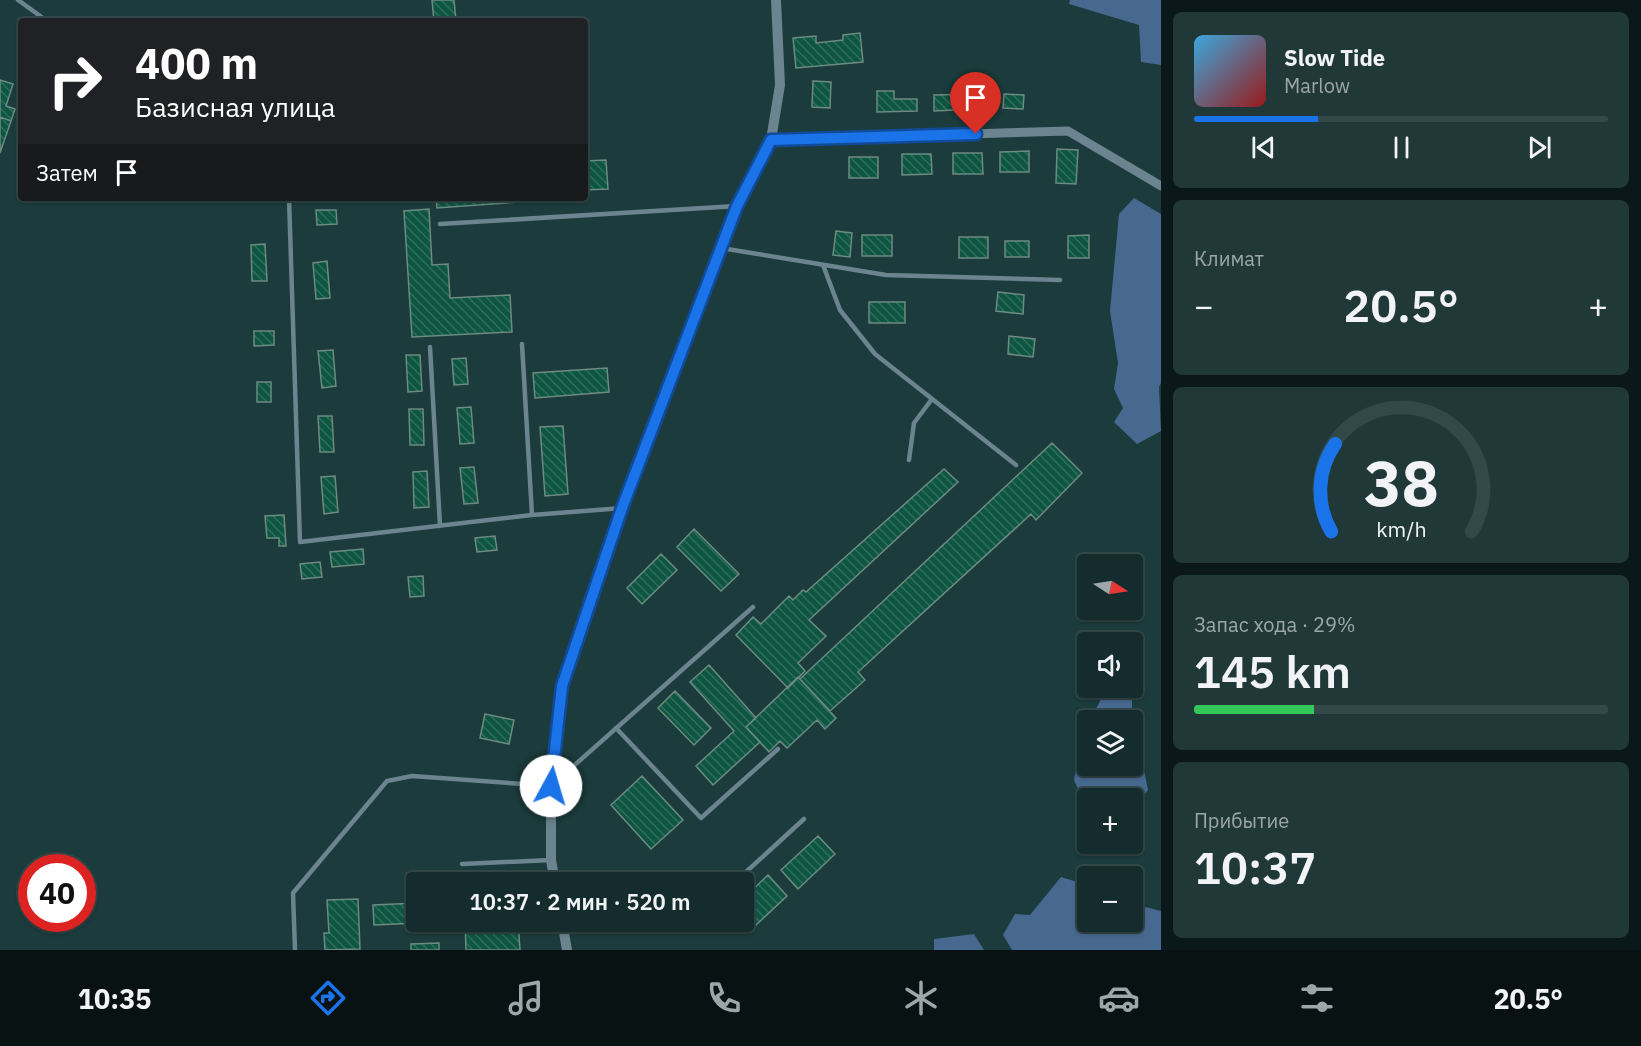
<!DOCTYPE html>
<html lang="ru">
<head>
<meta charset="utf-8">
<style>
  :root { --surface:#142c2d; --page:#213839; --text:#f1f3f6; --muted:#9da7aa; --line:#334849; --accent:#1a73e8 }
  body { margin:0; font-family:"IBM Plex Sans",sans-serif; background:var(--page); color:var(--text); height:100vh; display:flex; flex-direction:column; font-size:22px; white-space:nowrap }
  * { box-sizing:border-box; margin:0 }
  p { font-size:20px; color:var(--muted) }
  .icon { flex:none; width:33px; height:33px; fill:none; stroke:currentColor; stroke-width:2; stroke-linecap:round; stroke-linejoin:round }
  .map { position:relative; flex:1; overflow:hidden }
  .panel { display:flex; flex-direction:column; gap:12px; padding:12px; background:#0b1819; width:480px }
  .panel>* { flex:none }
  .banner { position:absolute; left:18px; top:18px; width:570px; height:183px; border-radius:6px; box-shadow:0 2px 4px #0004,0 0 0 2px var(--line); background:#202124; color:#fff; overflow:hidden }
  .needle { width:39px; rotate:102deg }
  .fabs { position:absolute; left:1077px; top:554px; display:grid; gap:12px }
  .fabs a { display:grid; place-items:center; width:66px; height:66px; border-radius:6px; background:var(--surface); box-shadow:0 2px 4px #0004,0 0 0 2px var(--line); font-size:30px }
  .speed { position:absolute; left:18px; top:854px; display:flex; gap:12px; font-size:30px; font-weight:700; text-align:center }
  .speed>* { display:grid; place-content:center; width:78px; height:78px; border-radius:50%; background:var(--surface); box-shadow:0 2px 4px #0004,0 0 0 2px var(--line); line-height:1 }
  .speed .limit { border:9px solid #d22; background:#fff; color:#111 }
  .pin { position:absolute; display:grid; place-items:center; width:51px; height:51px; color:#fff; margin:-62px -26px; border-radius:50% 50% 50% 0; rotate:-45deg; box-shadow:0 0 6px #0007 }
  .pin .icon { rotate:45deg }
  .me { position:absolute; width:66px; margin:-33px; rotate:6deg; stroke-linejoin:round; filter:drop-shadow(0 0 4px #0008) }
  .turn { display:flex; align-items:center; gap:21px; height:126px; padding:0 18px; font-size:27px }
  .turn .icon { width:78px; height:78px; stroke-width:2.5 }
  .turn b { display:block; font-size:42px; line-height:51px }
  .then { display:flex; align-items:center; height:57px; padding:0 18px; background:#0003; gap:12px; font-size:22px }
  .big { font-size:45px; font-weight:600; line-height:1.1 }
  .panel .card { flex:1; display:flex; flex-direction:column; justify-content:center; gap:9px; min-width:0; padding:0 21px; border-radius:9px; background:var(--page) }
  .panel .dial { align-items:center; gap:0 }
  .dial svg { height:156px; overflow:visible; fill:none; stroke:var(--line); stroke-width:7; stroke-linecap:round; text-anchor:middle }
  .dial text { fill:var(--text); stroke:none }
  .song { display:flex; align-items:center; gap:18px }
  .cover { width:72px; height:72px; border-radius:9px; background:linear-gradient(135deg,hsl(200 70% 55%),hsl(0 70% 35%)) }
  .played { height:6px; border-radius:3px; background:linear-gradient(90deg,var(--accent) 30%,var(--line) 30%) }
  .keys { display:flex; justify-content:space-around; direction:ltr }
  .heat { display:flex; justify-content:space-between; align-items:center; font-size:33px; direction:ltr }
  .charge { height:9px; border-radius:4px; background:linear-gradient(90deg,#34c759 29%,var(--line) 0) }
  .trip { position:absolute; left:406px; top:872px; width:348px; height:60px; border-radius:6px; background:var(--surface); box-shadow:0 2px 4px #0004,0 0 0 2px var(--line); font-weight:600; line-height:60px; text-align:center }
  .tabs { display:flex; height:96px; justify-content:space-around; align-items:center; background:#081212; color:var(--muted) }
  .tabs .icon { width:42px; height:42px }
  .tabs .selected { color:var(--accent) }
  .tabs b { font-size:27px; color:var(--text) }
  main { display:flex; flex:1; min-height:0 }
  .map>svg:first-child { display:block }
  .water { fill:#47688f }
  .building { fill:url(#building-back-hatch); stroke:#6d8b80; stroke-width:1.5 }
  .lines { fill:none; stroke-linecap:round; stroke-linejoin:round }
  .service { stroke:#6b848f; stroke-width:4.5 }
  .minor { stroke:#6b848f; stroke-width:9 }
  .tertiary { stroke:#6b848f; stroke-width:10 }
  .route-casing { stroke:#114b97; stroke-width:15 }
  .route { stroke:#1a73e8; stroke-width:10 }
</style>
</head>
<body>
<main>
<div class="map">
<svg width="1161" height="950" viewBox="0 0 1161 950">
  <defs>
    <pattern id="building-back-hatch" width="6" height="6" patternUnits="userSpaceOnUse" patternTransform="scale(1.5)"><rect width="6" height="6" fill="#0e5542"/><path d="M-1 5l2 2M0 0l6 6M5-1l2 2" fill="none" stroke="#2f6d5c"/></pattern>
  </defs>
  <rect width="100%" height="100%" fill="#1b3b3c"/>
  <path class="water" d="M1070,0h91v65l-20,-3 -2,-37 -70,-21z
    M1134,198l27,16v169l-2,4 2,44 -24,13 -23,-22 9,-14 -9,-19 4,-26 -8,-52 9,-97z
    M1105,687h27v23l16,80 -15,19 -1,-11h-44l-1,11 -13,-29 8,-47 5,-9 1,41h44v-45h-42l16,-30z
    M1061,877l26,8 1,36h44l1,-17 28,7v39h-149l-9,-15 12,-21 15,1z
    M974,934l10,16h-50v-11z"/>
  <path class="building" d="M432,0h22l2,21h-22z
    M860,33l3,29 -67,6 -3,-30 23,-2v7l27,-3v-5z
    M0,80l13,4 -7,22 9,3 -4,12 -11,-4z
    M813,81l18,1 -1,26 -18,-1z
    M877,91h17v8h23v12l-40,1z
    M976,94v15l-42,2v-16z
    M1004,94l20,1 -1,14 -20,-1z
    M0,117l11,4 -11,32z
    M1057,149l21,1 -2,34 -20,-1z
    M1029,151v21h-29v-20z
    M953,153h29l1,21h-30z
    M902,154h29l1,20 -30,1z
    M849,157h29v21h-29z
    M606,160l2,29 -23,1v-29z
    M436,198h83v4l-82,6z
    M429,209l3,56 16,-1 2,34 60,-3 2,37 -100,5 -8,-126z
    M316,210h20l1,14 -20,1z
    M836,231l16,2 -2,24 -17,-2z
    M862,235h30v21h-30z
    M1089,235v23h-21v-22z
    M959,237h29v21h-29z
    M1005,241h24v16h-24z
    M265,244l2,37h-15l-1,-36z
    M327,261l3,37 -14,1 -3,-36z
    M998,292l26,3 -1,19 -27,-3z
    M869,302h36v21h-36z
    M254,331h20v14l-20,1z
    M1009,336l26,3 -2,18 -25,-3z
    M333,350l3,36 -14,2 -4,-37z
    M406,355h14l2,36 -14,1z
    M466,358l2,26 -14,1 -2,-26z
    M607,368l2,24 -74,6 -2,-25z
    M257,382h14v20h-14z
    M471,407l3,36 -14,1 -3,-36z
    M409,409h14l1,36h-14z
    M318,416h14l2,36h-14z
    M563,426l5,68 -23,2 -5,-69z
    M1052,443l30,30 -46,47 -5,-6 -173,158 7,8 -35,31 -30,-32z
    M474,467l4,36 -14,1 -4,-36z
    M944,469l14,13 -149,138 17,16 -28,27 7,8 -17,17 -52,-53 17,-18 8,7 28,-28 4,4 10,-10 3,2z
    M427,471l2,36 -15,1 -1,-36z
    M335,476l3,36 -14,2 -3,-37z
    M284,515l2,31h-7v-8h-12l-2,-22z
    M694,529l45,45 -18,17 -44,-44z
    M495,536l2,14 -20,2 -2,-14z
    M363,549l1,15 -32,3 -2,-15z
    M661,554l16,16 -35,34 -15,-16z
    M320,562l2,15 -20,2 -2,-15z
    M423,576l1,20 -14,1 -2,-20z
    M709,665l47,53 -10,9 14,15 -47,43 -17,-19 38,-35 -44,-49z
    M798,677l38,41 -11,11 -8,-9 -30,28 -7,-7 -11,11 -23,-25z
    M675,691l36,37 -17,17 -36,-37z
    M485,714l29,6 -5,24 -29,-6z
    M642,776l41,44 -32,29 -40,-44z
    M818,836l17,18 -37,35 -17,-19z
    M768,875l19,21 -31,29 -12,-12v-15z
    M516,878v4h-53v-1z
    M358,899l2,50 -35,1 -1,-17h5l-2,-33z
    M417,903l1,20 -44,2 -1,-20z
    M465,921h53l2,29h-54z
    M439,943v7h-28v-6z"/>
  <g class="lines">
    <path class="service" d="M18,0l29,21
      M289,198l11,344 232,-27 91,-7
      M440,224l297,-18
      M721,248l165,27 174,5
      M823,265l17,45 35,44 141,111
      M522,344l10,171
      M430,347l10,179
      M909,460l5,-37 18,-24
      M616,728l85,90 77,-69
      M462,864l89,-4
      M735,882l69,-63
      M564,933l43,-12
      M295,950l-2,-57 94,-112 25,-5 139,10 202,-179"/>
    <path class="minor" d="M771,140l297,-9 93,55"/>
    <path class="tertiary" d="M555,882l-4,-22v-74l11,-100 61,-178 114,-302 34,-66 9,-55 -4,-85
      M562,921l5,29"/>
  </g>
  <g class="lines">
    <defs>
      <path id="route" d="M551,786l11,-100 60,-178 115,-302 34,-66 205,-6"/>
    </defs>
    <use href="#route" class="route-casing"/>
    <use href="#route" class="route"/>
  </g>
</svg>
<div class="fabs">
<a><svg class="needle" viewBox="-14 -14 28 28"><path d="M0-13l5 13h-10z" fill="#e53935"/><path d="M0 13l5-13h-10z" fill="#9da7aa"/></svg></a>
<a><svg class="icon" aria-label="sound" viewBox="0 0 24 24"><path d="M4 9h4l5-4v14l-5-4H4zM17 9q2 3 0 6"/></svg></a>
<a><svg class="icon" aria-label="layers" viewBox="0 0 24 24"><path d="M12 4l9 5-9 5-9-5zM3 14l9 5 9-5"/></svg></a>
<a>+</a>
<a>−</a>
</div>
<div class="speed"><div class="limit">40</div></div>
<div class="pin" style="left:976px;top:134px;background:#d93025"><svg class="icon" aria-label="arrive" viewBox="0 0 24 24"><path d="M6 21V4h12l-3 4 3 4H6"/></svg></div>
<svg class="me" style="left:551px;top:786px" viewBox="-20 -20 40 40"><circle r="19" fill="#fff"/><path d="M0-13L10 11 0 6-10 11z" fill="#1a73e8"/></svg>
<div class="trip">10:37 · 2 мин · 520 m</div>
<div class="banner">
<div class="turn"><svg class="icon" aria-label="right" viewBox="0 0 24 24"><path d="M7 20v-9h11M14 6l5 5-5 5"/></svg><div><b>400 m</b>Базисная улица</div></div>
<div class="then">Затем<svg class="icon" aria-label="arrive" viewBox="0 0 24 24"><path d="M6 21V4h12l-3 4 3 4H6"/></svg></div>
</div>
</div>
<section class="panel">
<div class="card">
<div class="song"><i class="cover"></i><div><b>Slow Tide</b><p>Marlow</p></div></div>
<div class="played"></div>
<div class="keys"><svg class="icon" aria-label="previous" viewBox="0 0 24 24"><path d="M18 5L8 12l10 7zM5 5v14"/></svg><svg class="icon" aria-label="pause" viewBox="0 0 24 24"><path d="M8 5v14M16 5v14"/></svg><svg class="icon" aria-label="next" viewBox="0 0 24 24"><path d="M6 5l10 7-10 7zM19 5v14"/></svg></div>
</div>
<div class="card"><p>Климат</p>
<div class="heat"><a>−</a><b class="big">20.5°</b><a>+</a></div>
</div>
<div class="card dial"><svg viewBox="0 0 100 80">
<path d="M14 69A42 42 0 1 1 86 69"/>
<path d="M14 69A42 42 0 0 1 16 24" stroke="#1a73e8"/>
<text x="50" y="56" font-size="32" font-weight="700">38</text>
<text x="50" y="72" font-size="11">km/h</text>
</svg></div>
<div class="card"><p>Запас хода · 29%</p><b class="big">145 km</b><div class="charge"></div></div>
<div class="card"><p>Прибытие</p><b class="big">10:37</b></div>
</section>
</main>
<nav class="tabs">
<b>10:35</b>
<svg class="icon selected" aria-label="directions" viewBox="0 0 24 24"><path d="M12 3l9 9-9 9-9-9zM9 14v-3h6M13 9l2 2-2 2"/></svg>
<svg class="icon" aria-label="music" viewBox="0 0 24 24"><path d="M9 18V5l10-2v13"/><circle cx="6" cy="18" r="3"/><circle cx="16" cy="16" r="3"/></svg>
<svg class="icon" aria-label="phone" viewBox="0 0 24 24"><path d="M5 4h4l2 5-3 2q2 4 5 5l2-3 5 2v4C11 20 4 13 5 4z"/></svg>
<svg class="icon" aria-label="climate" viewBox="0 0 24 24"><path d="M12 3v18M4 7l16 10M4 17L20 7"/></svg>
<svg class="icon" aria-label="car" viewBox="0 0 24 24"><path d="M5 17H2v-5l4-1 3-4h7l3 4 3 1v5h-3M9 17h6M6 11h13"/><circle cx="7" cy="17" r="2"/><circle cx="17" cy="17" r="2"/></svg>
<svg class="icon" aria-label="filters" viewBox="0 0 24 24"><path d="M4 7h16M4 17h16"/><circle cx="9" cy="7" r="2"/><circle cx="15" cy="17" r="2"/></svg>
<b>20.5°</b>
</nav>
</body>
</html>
